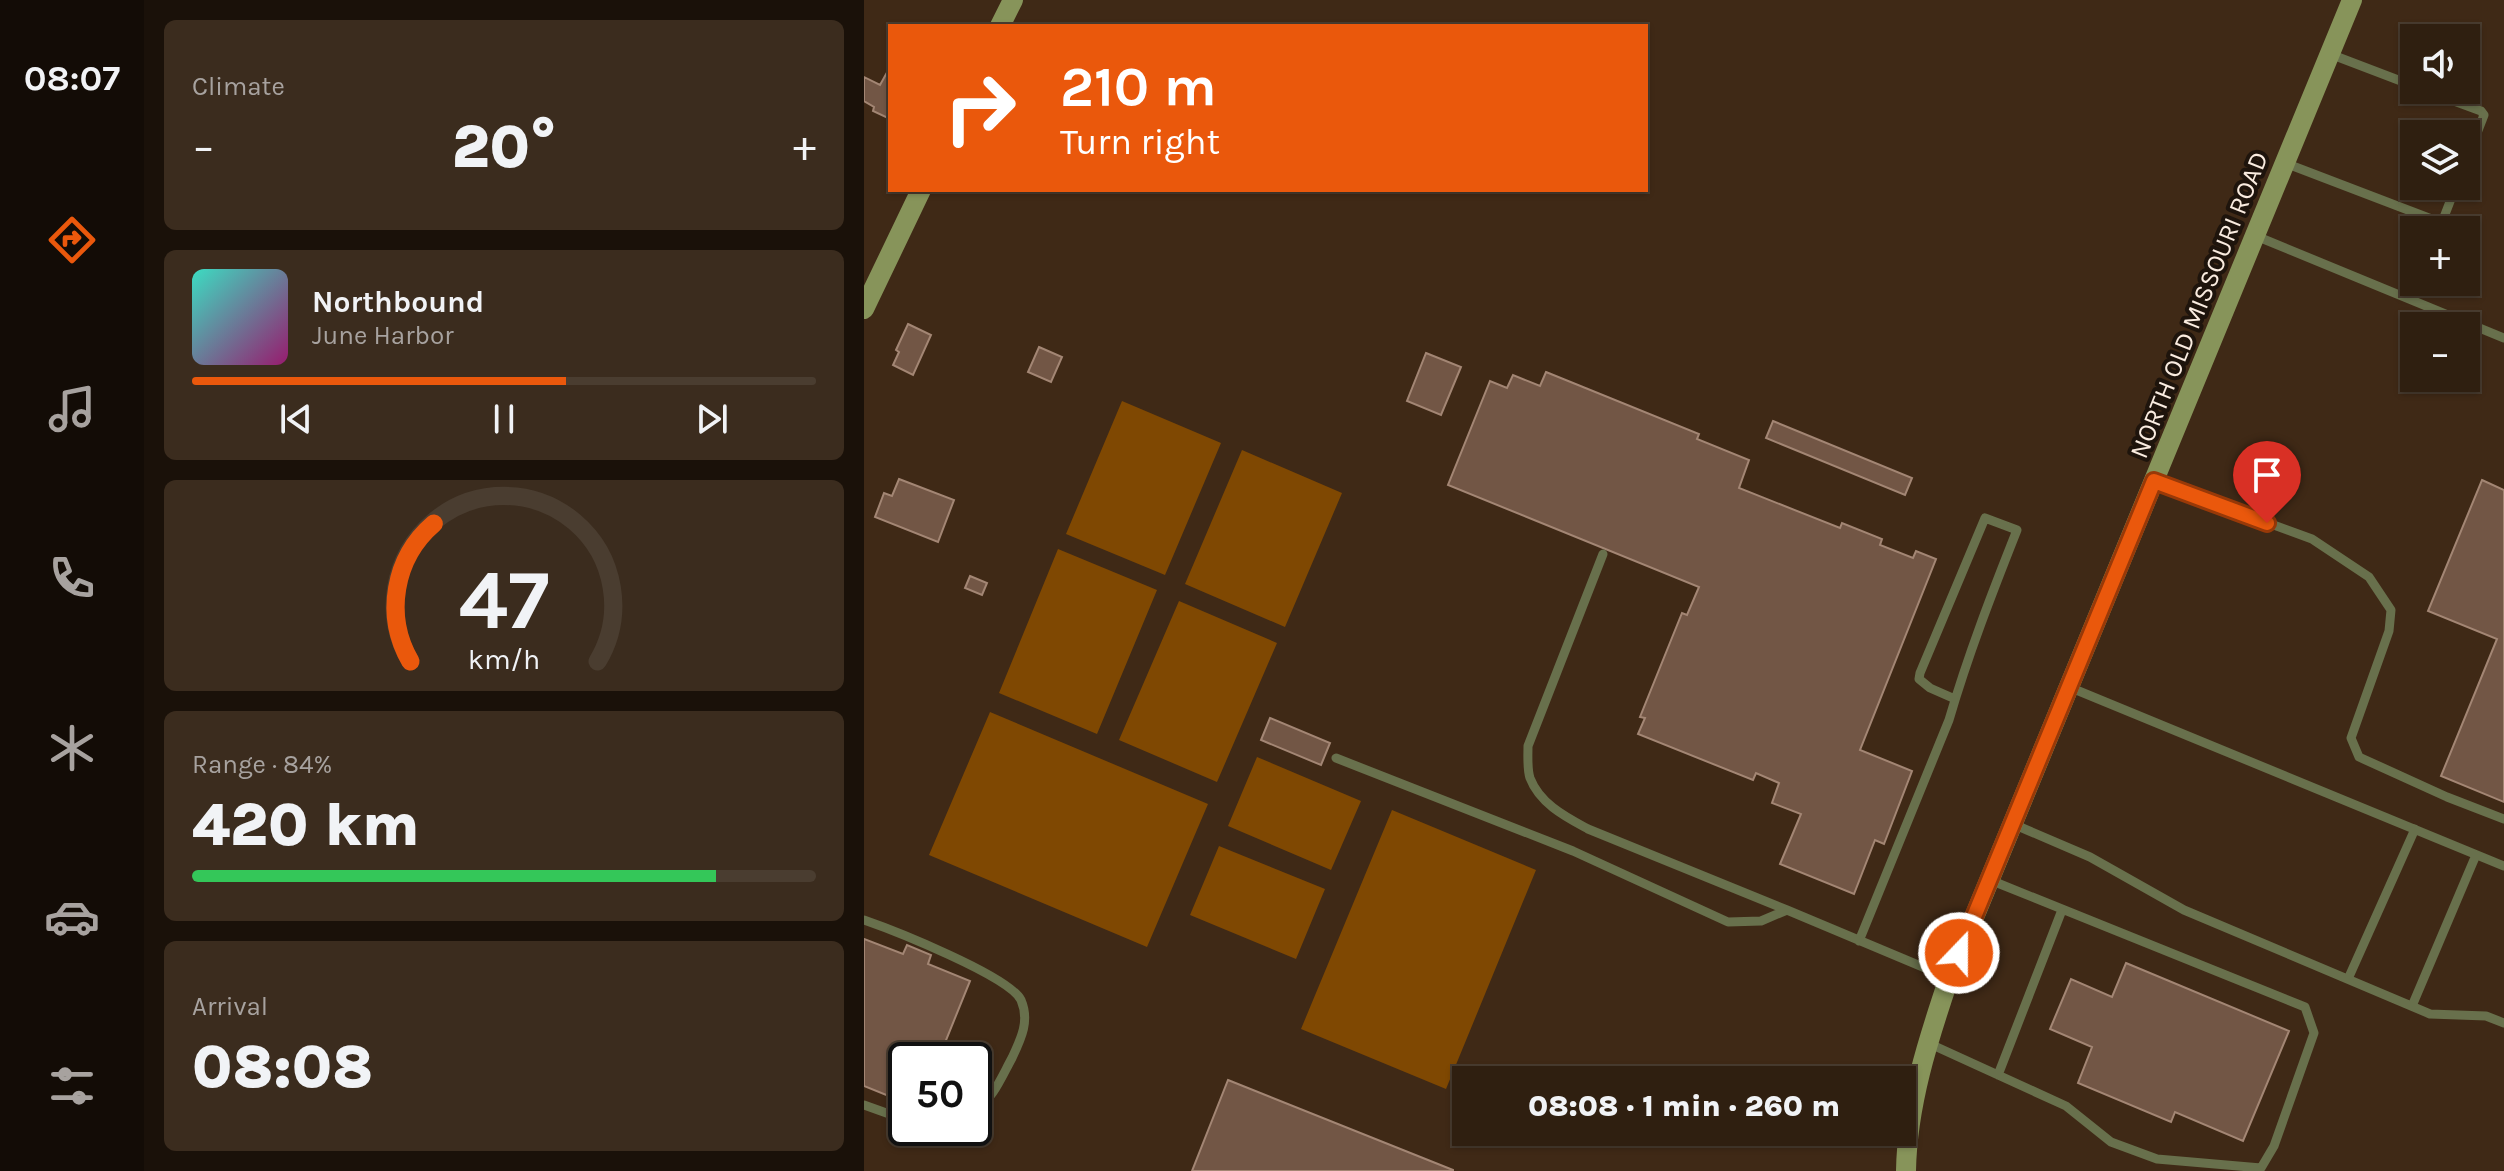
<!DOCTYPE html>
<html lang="en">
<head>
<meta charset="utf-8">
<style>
  :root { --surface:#2f1f10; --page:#3b2c1e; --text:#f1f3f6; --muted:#a7a29f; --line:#4a3d30; --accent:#ea580c }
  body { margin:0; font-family:Karla,sans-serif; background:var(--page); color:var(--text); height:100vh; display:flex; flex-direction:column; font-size:30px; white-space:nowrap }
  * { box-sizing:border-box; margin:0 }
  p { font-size:26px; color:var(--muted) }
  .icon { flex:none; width:44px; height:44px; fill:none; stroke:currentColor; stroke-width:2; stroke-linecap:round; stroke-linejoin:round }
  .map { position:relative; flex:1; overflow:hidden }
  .details { display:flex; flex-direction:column; gap:20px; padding:20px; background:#1a1109; width:720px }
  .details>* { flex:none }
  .guide { position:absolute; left:24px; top:24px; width:760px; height:168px; border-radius:0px; box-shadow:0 2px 6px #0004,0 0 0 2px var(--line); background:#ea580c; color:#fff; overflow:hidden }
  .buttons { position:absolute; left:1536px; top:24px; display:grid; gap:16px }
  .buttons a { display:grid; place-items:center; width:80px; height:80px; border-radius:0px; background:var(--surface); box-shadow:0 2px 6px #0004,0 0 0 2px var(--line); font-size:40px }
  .speed { position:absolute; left:24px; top:1042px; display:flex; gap:16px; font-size:40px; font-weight:700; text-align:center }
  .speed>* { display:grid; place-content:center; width:104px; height:104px; border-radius:50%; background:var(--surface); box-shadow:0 2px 6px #0004,0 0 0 2px var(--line); line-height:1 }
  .speed .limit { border:4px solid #111; border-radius:12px; background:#fff; color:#111 }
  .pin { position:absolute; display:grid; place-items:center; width:68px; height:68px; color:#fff; margin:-82px -34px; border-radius:50% 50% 50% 0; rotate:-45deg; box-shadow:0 0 8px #0007 }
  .pin .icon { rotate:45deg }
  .me { position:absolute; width:88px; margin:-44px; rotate:22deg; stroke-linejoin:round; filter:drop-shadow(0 0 6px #0008) }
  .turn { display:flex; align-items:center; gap:28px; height:168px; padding:0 40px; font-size:36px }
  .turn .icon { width:104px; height:104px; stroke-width:2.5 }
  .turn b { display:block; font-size:56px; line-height:68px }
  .big { font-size:60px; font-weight:800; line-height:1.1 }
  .details .tile { flex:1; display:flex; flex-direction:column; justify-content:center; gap:12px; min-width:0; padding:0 28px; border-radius:12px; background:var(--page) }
  .details .dial { align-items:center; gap:0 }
  .dial svg { height:208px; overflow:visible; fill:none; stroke:var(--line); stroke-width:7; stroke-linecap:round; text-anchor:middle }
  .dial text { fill:var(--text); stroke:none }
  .song { display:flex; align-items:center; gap:24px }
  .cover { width:96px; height:96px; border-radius:12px; background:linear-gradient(135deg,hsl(170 70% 55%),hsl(320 70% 35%)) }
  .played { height:8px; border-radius:4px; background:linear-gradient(90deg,var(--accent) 60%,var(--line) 60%) }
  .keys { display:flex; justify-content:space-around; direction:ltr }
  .heat { display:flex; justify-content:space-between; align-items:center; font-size:44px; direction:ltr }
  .charge { height:12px; border-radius:6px; background:linear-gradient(90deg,#34c759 84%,var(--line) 0) }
  .trip { position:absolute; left:588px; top:1066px; width:464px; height:80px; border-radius:0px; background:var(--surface); box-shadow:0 2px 6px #0004,0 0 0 2px var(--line); font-weight:800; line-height:80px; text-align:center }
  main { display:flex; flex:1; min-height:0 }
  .dock { display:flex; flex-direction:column; width:144px; justify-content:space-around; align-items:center; background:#130c06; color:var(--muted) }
  .dock .icon { width:56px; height:56px }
  .dock .selected { color:var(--accent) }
  .dock b { font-size:36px; color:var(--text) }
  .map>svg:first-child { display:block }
  .green { fill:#7f4802 }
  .building { fill:#725645; stroke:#a38674; stroke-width:2 }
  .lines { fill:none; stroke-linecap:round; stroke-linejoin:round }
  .lane { stroke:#68704c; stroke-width:9 }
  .secondary { stroke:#87945a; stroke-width:20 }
  .route-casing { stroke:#983908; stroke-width:20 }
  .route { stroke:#ea580c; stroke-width:14 }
  .labels { text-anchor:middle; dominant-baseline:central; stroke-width:8; stroke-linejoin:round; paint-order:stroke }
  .street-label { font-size:26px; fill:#faece0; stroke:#1e140c }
</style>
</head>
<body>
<main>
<nav class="dock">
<b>08:07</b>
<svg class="icon selected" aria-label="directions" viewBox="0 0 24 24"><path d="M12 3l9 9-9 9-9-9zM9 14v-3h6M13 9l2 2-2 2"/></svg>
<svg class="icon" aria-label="music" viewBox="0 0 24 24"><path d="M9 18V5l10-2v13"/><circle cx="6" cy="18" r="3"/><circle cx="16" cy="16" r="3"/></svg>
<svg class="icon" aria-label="phone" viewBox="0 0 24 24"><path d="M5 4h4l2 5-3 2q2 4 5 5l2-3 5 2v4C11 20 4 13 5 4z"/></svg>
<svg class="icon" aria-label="climate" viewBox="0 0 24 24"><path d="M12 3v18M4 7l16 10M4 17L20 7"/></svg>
<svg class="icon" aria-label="car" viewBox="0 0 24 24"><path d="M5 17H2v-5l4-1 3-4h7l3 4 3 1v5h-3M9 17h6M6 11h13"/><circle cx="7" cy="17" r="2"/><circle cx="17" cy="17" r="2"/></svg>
<svg class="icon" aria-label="filters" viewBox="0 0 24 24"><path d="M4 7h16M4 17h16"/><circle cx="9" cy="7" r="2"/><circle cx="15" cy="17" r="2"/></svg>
</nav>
<section class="details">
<div class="tile"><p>Climate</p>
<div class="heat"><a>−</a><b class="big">20°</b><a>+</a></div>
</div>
<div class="tile">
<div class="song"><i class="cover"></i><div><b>Northbound</b><p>June Harbor</p></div></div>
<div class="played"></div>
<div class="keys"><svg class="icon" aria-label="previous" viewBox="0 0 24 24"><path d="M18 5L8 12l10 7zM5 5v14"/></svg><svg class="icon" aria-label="pause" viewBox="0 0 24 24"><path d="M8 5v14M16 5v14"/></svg><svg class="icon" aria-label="next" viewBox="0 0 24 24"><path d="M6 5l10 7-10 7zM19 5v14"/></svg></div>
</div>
<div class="tile dial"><svg viewBox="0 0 100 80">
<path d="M14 69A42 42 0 1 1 86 69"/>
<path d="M14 69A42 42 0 0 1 23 16" stroke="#ea580c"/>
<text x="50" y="56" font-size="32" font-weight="700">47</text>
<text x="50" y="72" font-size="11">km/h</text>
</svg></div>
<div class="tile"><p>Range · 84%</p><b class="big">420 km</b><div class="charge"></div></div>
<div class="tile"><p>Arrival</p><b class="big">08:08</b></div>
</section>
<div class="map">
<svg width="1640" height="1171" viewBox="0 0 1640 1171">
  <rect width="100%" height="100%" fill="#3f2916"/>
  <path class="green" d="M258,401l99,42 -56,132 -99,-41z
    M378,450l100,43 -57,134 -100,-43z
    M194,549l99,41 -60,144 -98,-41z
    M315,601l98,42 -60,139 -98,-42z
    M126,712l218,92 -61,143 -218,-92z
    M393,757l104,44 -30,69 -103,-44z
    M528,810l144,60 -90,219 -145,-60z
    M355,846l106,43 -29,70 -106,-44z"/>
  <path class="building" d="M26,67v52l-17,-8 1,-4 -10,-6v-24l16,8z
    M44,324l23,11 -18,40 -20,-10 6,-13 -3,-2z
    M175,347l23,10 -11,25 -23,-10z
    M562,353l35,14 -20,48 -34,-14z
    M682,372l153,62 -2,5 52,21 -10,28 101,40 2,-5 40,16 -2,6 33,13 3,-7 20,8 -76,191 52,21 -28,73 -9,-4 -21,54 -74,-30 21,-50 -29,-11 7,-20 -23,-10 -3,7 -115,-46 7,-16 -5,-1 42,-104 5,2 12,-28 -251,-102 42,-104 17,7 6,-13 27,11z
    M909,421l139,57 -7,17 -139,-57z
    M35,479l55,21 -16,42 -63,-25 9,-24 8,3z
    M1618,480l22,10v312l-63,-26 56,-137 -69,-28z
    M106,576l17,7 -5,12 -17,-7z
    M406,718l60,25 -9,22 -60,-25z
    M0,939l39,15 4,-9 24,10 -3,9 42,17 -32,79h-32v43l-42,-17z
    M1262,963l163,68 -46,110 -68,-29 -4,10 -93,-39 14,-36 -42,-18 21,-50 41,18z
    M364,1080l225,90v1h-261z"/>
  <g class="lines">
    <path class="lane" d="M1466,54l84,32
      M1560,90l57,21 3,4 -18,46
      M1421,163l157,60
      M1575,230l17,-44
      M1392,236l248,102
      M1548,300l7,-18
      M1290,481l158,58 57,38 22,33 -2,21 -38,107 8,19 88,40 57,22
      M739,554l-75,192c0,10 -1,23 2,32 10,26 36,39 58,51l199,81
      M1205,687l435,179
      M472,758l237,93 155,71 33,-1 26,-11 162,68
      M1149,824l77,33 94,53 246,104 56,2 18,7
      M0,920c29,10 145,56 157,80 9,21 0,39 -9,58 -12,22 -18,39 -38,54
      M995,941l90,-221c19,-65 43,-127 68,-190l-32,-12 -65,155 -1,6 11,9 25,11
      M1484,979l67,-150
      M1548,1006l64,-151
      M1064,1043l138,63 45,36 46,17 104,9 13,-22 40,-113 -9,-26 -315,-127
      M1134,1075l64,-165
      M0,1105l42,15
      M63,1128h14"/>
    <path class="secondary" d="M136,26l13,-26
      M0,309l57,-119
      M1042,1171c1,-66 22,-131 43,-193l403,-978"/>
  </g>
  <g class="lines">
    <defs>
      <path id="route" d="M1095,953l195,-472 113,42"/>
    </defs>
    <use href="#route" class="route-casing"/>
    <use href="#route" class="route"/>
  </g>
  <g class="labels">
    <g class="street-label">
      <text transform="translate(1335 305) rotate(-68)">NORTH OLD MISSOURI ROAD</text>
    </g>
  </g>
</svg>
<div class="buttons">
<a><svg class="icon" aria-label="sound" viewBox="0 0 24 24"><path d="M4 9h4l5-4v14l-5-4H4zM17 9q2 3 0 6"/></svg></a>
<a><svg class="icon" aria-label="layers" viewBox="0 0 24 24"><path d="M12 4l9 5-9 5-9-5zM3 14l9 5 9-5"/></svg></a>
<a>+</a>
<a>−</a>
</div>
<div class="speed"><div class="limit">50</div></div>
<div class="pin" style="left:1403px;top:523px;background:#d93025"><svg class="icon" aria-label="arrive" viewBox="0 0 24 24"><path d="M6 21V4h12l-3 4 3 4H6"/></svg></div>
<svg class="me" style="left:1095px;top:953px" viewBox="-20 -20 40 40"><circle r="17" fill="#ea580c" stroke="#fff" stroke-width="3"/><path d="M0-11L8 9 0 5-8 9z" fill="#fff"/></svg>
<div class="trip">08:08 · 1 min · 260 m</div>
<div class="guide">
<div class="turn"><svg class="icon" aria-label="right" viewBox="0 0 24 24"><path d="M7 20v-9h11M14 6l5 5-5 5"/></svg><div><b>210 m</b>Turn right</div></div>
</div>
</div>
</main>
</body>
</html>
